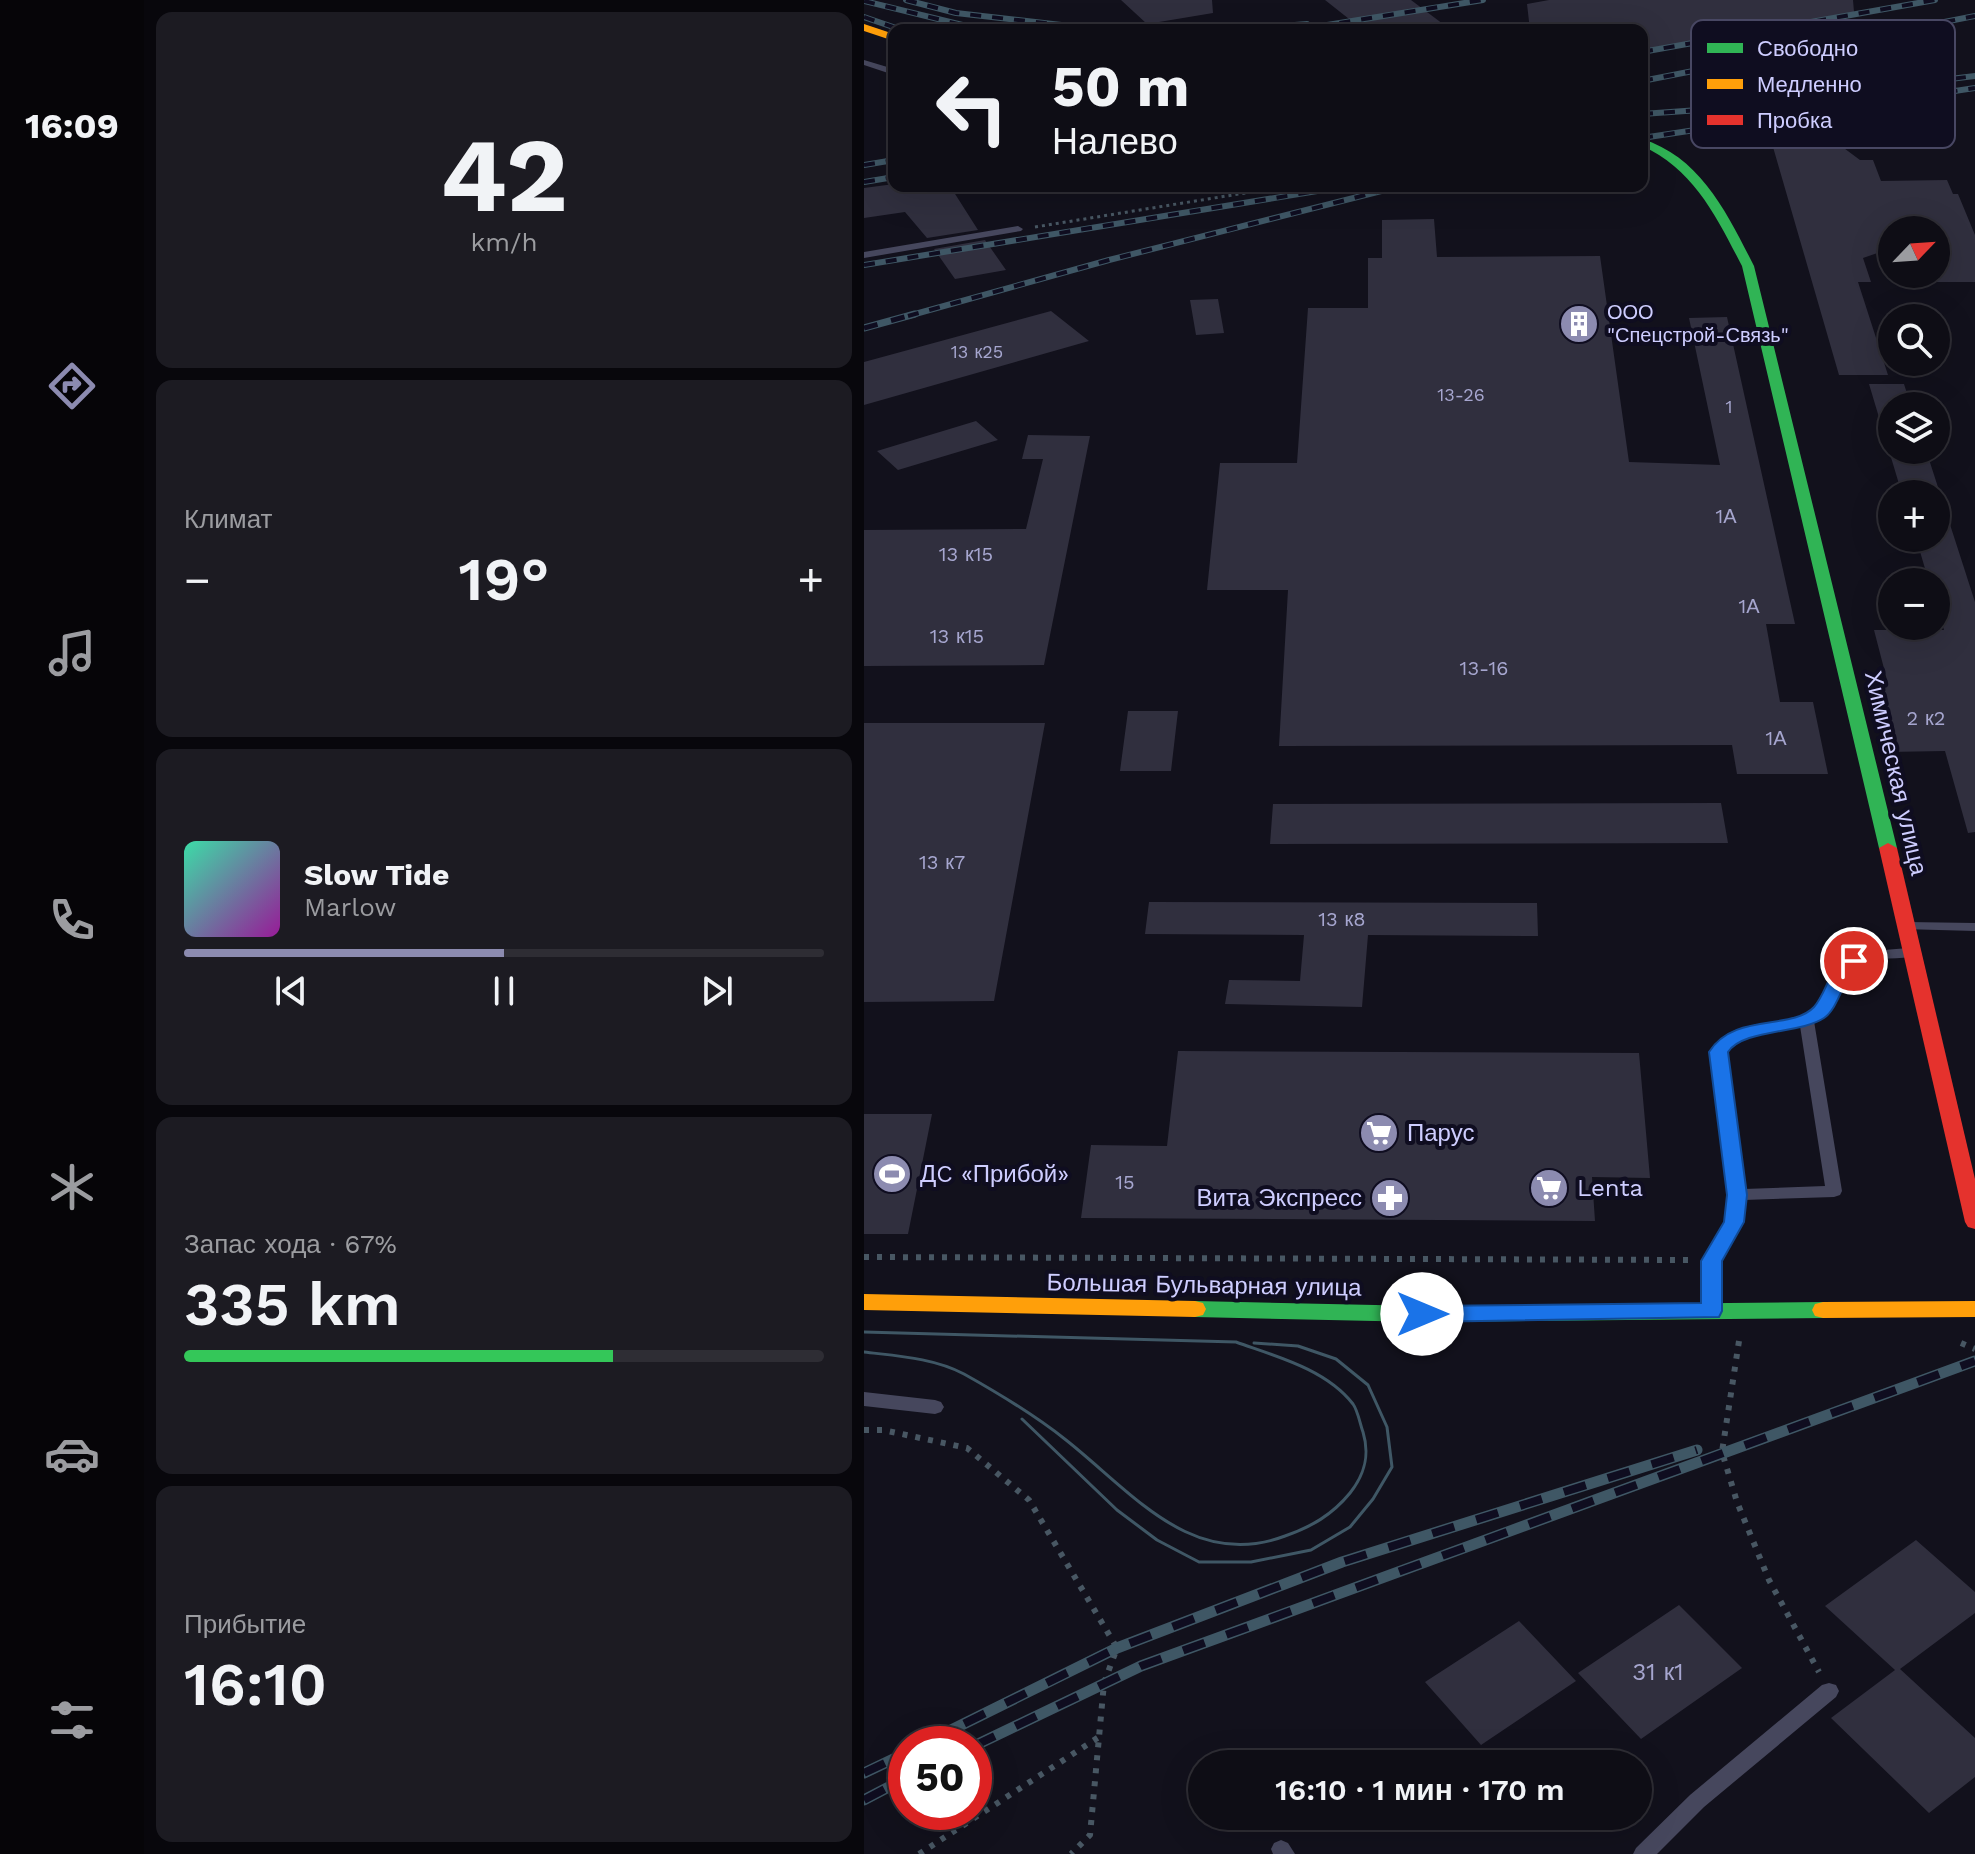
<!DOCTYPE html>
<html lang="ru">
<head>
<meta charset="utf-8">
<style>
  :root { --surface:#0e0d15; --page:#1c1b22; --text:#f1f3f6; --muted:#9b9ca0; --line:#2e2d34; --accent:#8c8bb0 }
  body { margin:0; font-family:"Work Sans",sans-serif; background:var(--page); color:var(--text); height:100vh; display:flex; flex-direction:column; font-size:30px; white-space:nowrap }
  * { box-sizing:border-box; margin:0 }
  p { font-size:26px; color:var(--muted) }
  .icon { flex:none; width:44px; height:44px; fill:none; stroke:currentColor; stroke-width:2; stroke-linecap:round; stroke-linejoin:round }
  .map { position:relative; flex:1; overflow:hidden }
  .drawer { display:flex; flex-direction:column; gap:12px; padding:12px; background:#08070c; width:720px }
  .drawer>* { flex:none }
  .guide { position:absolute; left:24px; top:24px; width:760px; height:168px; border-radius:16px; box-shadow:0 8px 32px #0002,0 0 0 2px var(--line); background:#0e0d15; color:var(--text); overflow:hidden }
  .needle { width:52px; rotate:65deg }
  .tools { position:absolute; left:1014px; top:216px; display:grid; gap:16px }
  .tools a { display:grid; place-items:center; width:72px; height:72px; border-radius:50%; background:var(--surface); box-shadow:0 8px 32px #0002,0 0 0 2px var(--line); font-size:40px }
  .speed { position:absolute; left:24px; top:1726px; display:flex; gap:16px; font-size:40px; font-weight:700; text-align:center }
  .speed>* { display:grid; place-content:center; width:104px; height:104px; border-radius:50%; background:var(--surface); box-shadow:0 8px 32px #0002,0 0 0 2px var(--line); line-height:1 }
  .speed .limit { border:12px solid #d22; background:#fff; color:#111 }
  .pin { position:absolute; display:grid; place-items:center; width:68px; height:68px; color:#fff; margin:-34px; border:4px solid #fff; border-radius:50%; box-shadow:0 2px 8px #0007 }
  .me { position:absolute; width:88px; margin:-44px; rotate:90deg; stroke-linejoin:round; filter:drop-shadow(0 0 6px #0008) }
  .turn { display:flex; align-items:center; gap:28px; height:168px; padding:0 32px; font-size:36px }
  .turn .icon { width:104px; height:104px; stroke-width:2.5 }
  .turn b { display:block; font-size:56px; line-height:68px }
  .big { font-size:60px; font-weight:600; line-height:1.1 }
  .drawer .card { flex:1; display:flex; flex-direction:column; justify-content:center; gap:12px; min-width:0; padding:0 28px; border-radius:16px; background:var(--page) }
  .drawer .dial { align-items:center; gap:0 }
  .dial b { font-size:104px; line-height:1 }
  .song { display:flex; align-items:center; gap:24px }
  .cover { width:96px; height:96px; border-radius:12px; background:linear-gradient(135deg,hsl(160 70% 55%),hsl(300 70% 35%)) }
  .played { height:8px; border-radius:4px; background:linear-gradient(90deg,var(--accent) 50%,var(--line) 50%) }
  .keys { display:flex; justify-content:space-around; direction:ltr }
  .heat { display:flex; justify-content:space-between; align-items:center; font-size:44px; direction:ltr }
  .charge { height:12px; border-radius:6px; background:linear-gradient(90deg,#34c759 67%,var(--line) 0) }
  .trip { position:absolute; left:324px; top:1750px; width:464px; height:80px; border-radius:40px; background:var(--surface); box-shadow:0 8px 32px #0002,0 0 0 2px var(--line); font-weight:600; line-height:80px; text-align:center }
  main { display:flex; flex:1; min-height:0 }
  .menu { display:flex; flex-direction:column; width:144px; justify-content:space-around; align-items:center; background:#060508; color:var(--muted) }
  .menu .icon { width:56px; height:56px }
  .menu .current { color:var(--accent) }
  .menu b { font-size:36px; color:var(--text) }
  .map>svg:first-child { display:block }
  .building { fill:#302f3e }
  .lines { fill:none; stroke-linecap:round; stroke-linejoin:round }
  .path-far1 { stroke:#485763; stroke-width:3; stroke-dasharray:3 4; stroke-linecap:butt }
  .path { stroke:#485763; stroke-width:6; stroke-dasharray:5 8; stroke-linecap:butt }
  .lane { fill:#46475d; fill-rule:evenodd }
  .fast { fill:#30b455; fill-rule:evenodd }
  .slow { fill:#ff9f0a; fill-rule:evenodd }
  .jam { fill:#e5322d; fill-rule:evenodd }
  .tram { stroke:#3f5765; stroke-width:3 }
  .rail-far2-casing { stroke:#3f5765; stroke-width:6 }
  .rail-far1-casing { stroke:#3f5765; stroke-width:7 }
  .rail-casing { stroke:#3f5765; stroke-width:11 }
  .rail-far2 { stroke:#0f0d20; stroke-width:4; stroke-dasharray:11; stroke-linecap:butt }
  .rail-far1 { stroke:#0f0d20; stroke-width:5; stroke-dasharray:14; stroke-linecap:butt }
  .rail { stroke:#0f0d20; stroke-width:8; stroke-dasharray:23; stroke-linecap:butt }
  .route { fill:#1a73e8; stroke:#114b97; stroke-width:2 }
  .labels { text-anchor:middle; dominant-baseline:central; stroke-width:8; stroke-linejoin:round; paint-order:stroke }
  .far-number-label { font-size:18px; fill:#a6a6cf }
  .far-poi-label { font-size:20px; fill:#cecdff; stroke:#0f0d20; text-anchor:start }
  .number-label { font-size:20px; fill:#a6a6cf }
  .street-label { font-size:24px; fill:#cecdff; stroke:#0f0d20 }
  .poi-label { font-size:24px; fill:#cecdff; stroke:#0f0d20; text-anchor:start }
  .near-number-label { font-size:24px; fill:#a6a6cf }
  .key { fill:#0f0d20; stroke:#484763; stroke-width:2 }
  .key-label { font-size:22px; fill:#cecdff }
</style>
</head>
<body>
<main>
<nav class="menu">
<b>16:09</b>
<svg class="icon current" aria-label="directions" viewBox="0 0 24 24"><path d="M12 3l9 9-9 9-9-9zM9 14v-3h6M13 9l2 2-2 2"/></svg>
<svg class="icon" aria-label="music" viewBox="0 0 24 24"><path d="M9 18V5l10-2v13"/><circle cx="6" cy="18" r="3"/><circle cx="16" cy="16" r="3"/></svg>
<svg class="icon" aria-label="phone" viewBox="0 0 24 24"><path d="M5 4h4l2 5-3 2q2 4 5 5l2-3 5 2v4C11 20 4 13 5 4z"/></svg>
<svg class="icon" aria-label="climate" viewBox="0 0 24 24"><path d="M12 3v18M4 7l16 10M4 17L20 7"/></svg>
<svg class="icon" aria-label="car" viewBox="0 0 24 24"><path d="M5 17H2v-5l4-1 3-4h7l3 4 3 1v5h-3M9 17h6M6 11h13"/><circle cx="7" cy="17" r="2"/><circle cx="17" cy="17" r="2"/></svg>
<svg class="icon" aria-label="filters" viewBox="0 0 24 24"><path d="M4 7h16M4 17h16"/><circle cx="9" cy="7" r="2"/><circle cx="15" cy="17" r="2"/></svg>
</nav>
<section class="drawer">
<div class="card dial"><b>42</b><p>km/h</p></div>
<div class="card"><p>Климат</p>
<div class="heat"><a>−</a><b class="big">19°</b><a>+</a></div>
</div>
<div class="card">
<div class="song"><i class="cover"></i><div><b>Slow Tide</b><p>Marlow</p></div></div>
<div class="played"></div>
<div class="keys"><svg class="icon" aria-label="previous" viewBox="0 0 24 24"><path d="M18 5L8 12l10 7zM5 5v14"/></svg><svg class="icon" aria-label="pause" viewBox="0 0 24 24"><path d="M8 5v14M16 5v14"/></svg><svg class="icon" aria-label="next" viewBox="0 0 24 24"><path d="M6 5l10 7-10 7zM19 5v14"/></svg></div>
</div>
<div class="card"><p>Запас хода · 67%</p><b class="big">335 km</b><div class="charge"></div></div>
<div class="card"><p>Прибытие</p><b class="big">16:10</b></div>
</section>
<div class="map">
<svg width="1111" height="1854" viewBox="0 0 1111 1854">
  <rect width="100%" height="100%" fill="#12111c"/>
  <path class="building" d="M257,0h91l1,13 -66,11z
    M461,0h86l40,30h-88z
    M685,0h304l1,12 -212,39v-21h-112l-3,-26z
    M965,137l31,23h13l8,21 66,-1 6,14h5l17,41v47h-61l-3,-8h25v-44h-44v18l-29,10 8,24h-13l30,93h-49l-66,-228z
    M30,184l56,2 28,44 -51,8 -22,-26 -41,6v-30z
    M570,219l3,38 163,-1 29,206 91,3 -31,-147 38,-1 68,307h-29l14,78h33l15,72h-91l-5,-29 -453,1 9,-156h-81l13,-127h77l11,-155h60v-50h14v-38z
    M121,240l21,30 -51,9 -21,-30z
    M354,299l6,34 -28,2 -6,-35z
    M187,311l38,30 -225,64v-43z
    M1005,384h35l7,22h-19v44h34l49,152v230l-7,1 -23,-82 -58,1 -16,-68h17l-14,-54h70l-8,-26v-22h-7l-13,-44h20v-44h-34z
    M112,421l22,19 -100,30 -21,-19z
    M164,435l62,1 -46,229 -180,1v-136l162,-1 17,-70h-21z
    M264,711h50l-7,60h-51z
    M0,723h181l-51,278 -130,1z
    M857,803l7,40 -458,1 3,-40z
    M285,902l388,1 1,33 -170,-1 -6,72 -137,-3 4,-24 71,1 4,-46 -159,-1z
    M314,1051l461,2 11,125 -58,-1 3,44 -514,-3 10,-73 76,1z
    M0,1114h68l-24,120h-44z
    M1052,1540l59,52v21l-75,56 75,69v39l-46,36 -98,-95 64,-48 -70,-64z
    M815,1605l63,63 -101,71 -63,-66z
    M655,1621l57,60 -95,64 -56,-63z"/>
  <g class="lines">
    <path class="path-far1" d="M171,227l253,-41"/>
    <path class="path" d="M0,1257l826,3
      M875,1341l-17,111 15,50 32,78 50,92
      M1097,1343l14,6
      M0,1430h19l84,18 62,52 88,148 -13,35 -14,152 -19,19
      M55,1854l183,-119"/>
    <path class="lane" d="M0,60l30,9v6l-30,-10z
      M154,226l5,3 -2,2 -157,27v-6z
      M1043,922l68,1v8l-73,-2 -2,-3 2,-3z
      M1048,948l5,2 2,3 -2,3c-18,4 -38,0 -56,8 -25,11 -24,44 -47,57l28,170 -2,4 -6,2 -90,3 -2,22 -23,39 1,50 -2,4 -6,2 -6,-2 -2,-4 -1,-50 23,-39 3,-27 -17,-143c25,-37 62,-20 94,-39 11,-7 15,-18 21,-29 17,-34 51,-34 85,-36zM936,1026l25,160 -81,3 -17,-136c18,-21 47,-20 73,-27z
      M0,1392l71,8 6,2 3,5 -3,5 -6,2 -71,-8z
      M965,1683l7,2 3,6 -3,6 -132,110 -47,47h-24l3,-6 54,-53 132,-110z
      M417,1840l7,3 7,11h-22l-2,-5 3,-6z"/>
    <path class="fast" d="M778,139c59,18 86,76 112,127l143,582 -3,4 -6,1 -9,-5 -137,-582c-25,-48 -48,-97 -100,-120z
      M331,1301l227,5 401,-4 8,2 3,6 -3,6 -8,2 -401,4 -227,-5 -8,-2 -3,-6 3,-6z"/>
    <path class="slow" d="M0,24l30,10v7l-30,-10z
      M0,1294l331,7 8,2 3,6 -3,6 -8,2 -331,-7z
      M1111,1301v16l-152,1 -8,-2 -3,-6 3,-6 8,-2z"/>
    <path class="jam" d="M1024,843l9,5 78,331v50l-7,-2 -3,-5 -86,-374z"/>
    <path class="tram" d="M0,1332l372,10c39,14 90,27 117,62 5,7 7,20 10,28 7,23 2,42 -13,61 -18,22 -39,34 -65,43 -93,35 -153,-44 -219,-96 -30,-24 -68,-47 -102,-66 -30,-16 -67,-18 -100,-22
      M158,1419l95,91 40,30 42,22h52l60,-12 39,-23 23,-28 19,-32 -5,-40 -19,-42 -32,-26 -38,-13 -44,-3"/>
    <defs>
      <path id="rail-far2" d="M42,0l50,13 149,17
        M0,1l119,29
        M0,17l38,13
        M367,30l76,-6
        M432,30l187,-30
        M778,52l293,-52
        M778,81l333,-65
        M938,97l173,-21
        M778,114l172,-12
        M778,138l333,-50
        M0,165l30,-5
        M0,182l30,-5
        M0,265l484,-79
        M44,316l201,-56 292,-74"/>
      <path id="rail-far1" d="M0,328l51,-14"/>
      <path id="rail" d="M59,1744l194,-96 225,-86 355,-112
        M110,1746l167,-80 834,-305
        M0,1773l42,-20
        M0,1800l42,-22"/>
    </defs>
    <use href="#rail-far2" class="rail-far2-casing"/>
    <use href="#rail-far1" class="rail-far1-casing"/>
    <use href="#rail" class="rail-casing"/>
    <use href="#rail-far2" class="rail-far2"/>
    <use href="#rail-far1" class="rail-far1"/>
    <use href="#rail" class="rail"/>
  </g>
  <path class="route" d="M990,955l9,6c-4,5 -9,8 -13,14 -8,12 -14,35 -26,43 -24,16 -81,11 -96,34l19,143 -3,27 -22,39v50l-3,6 -297,5 -7,-3 -3,-5 3,-6 7,-2 279,-3v-42l23,-39 3,-27 -18,-143c25,-40 82,-21 105,-45 15,-17 15,-45 40,-52z"/>
  <defs>
    <symbol id="building-disc" viewBox="-11 -11 22 22"><circle r="9.5" fill="#8c8bb0" stroke="#0f0d20"/><path d="M-4-6H4V6H1V3H-1V6H-4ZM-2.5-4.3h1.7v1.8h-1.7ZM.8-4.3h1.7v1.8H.8ZM-2.5-1h1.7V.8h-1.7ZM.8-1h1.7V.8H.8Z" fill="#fff"/></symbol>
    <symbol id="supermarket-disc" viewBox="-11 -11 22 22"><circle r="9.5" fill="#8c8bb0" stroke="#0f0d20"/><path d="M-6-5.5h2.5l.6 2H6L4.5 2H-2.5L-4.4-4H-6ZM-1.5 3.2a1.3 1.3 0 1 0 .1 0ZM3 3.2a1.3 1.3 0 1 0 .1 0Z" fill="#fff"/></symbol>
    <symbol id="stadium-disc" viewBox="-11 -11 22 22"><circle r="9.5" fill="#8c8bb0" stroke="#0f0d20"/><path d="M0-5a6.5 5 0 1 0 0 10a6.5 5 0 1 0 0-10ZM-3.5-1.8h7v3.6h-7Z" fill="#fff"/></symbol>
    <symbol id="pharmacy-disc" viewBox="-11 -11 22 22"><circle r="9.5" fill="#8c8bb0" stroke="#0f0d20"/><path d="M-2-6h4v4h4v4h-4v4h-4v-4h-4v-4h4Z" fill="#fff"/></symbol>
  </defs>
  <g fill-rule="evenodd">
    <use href="#building-disc" x="693" y="302" width="44" height="44"/>
    <use href="#supermarket-disc" x="493" y="1111" width="44" height="44"/>
    <use href="#stadium-disc" x="6" y="1152" width="44" height="44"/>
    <use href="#supermarket-disc" x="663" y="1166" width="44" height="44"/>
    <use href="#pharmacy-disc" x="504" y="1176" width="44" height="44"/>
  </g>
  <g class="labels">
    <g class="far-number-label">
      <text x="113" y="351">13 к25</text>
      <text x="597" y="394">13-26</text>
      <text x="865" y="406">1</text>
    </g>
    <g class="far-poi-label">
      <text x="743" y="312">ООО<tspan x="743" dy="23">"Спецстрой-Связь"</tspan></text>
    </g>
    <g class="number-label">
      <text x="862" y="516">1А</text>
      <text x="102" y="554">13 к15</text>
      <text x="885" y="606">1А</text>
      <text x="93" y="636">13 к15</text>
      <text x="620" y="668">13-16</text>
      <text x="1062" y="718">2 к2</text>
      <text x="912" y="738">1А</text>
      <text x="78" y="862">13 к7</text>
      <text x="478" y="919">13 к8</text>
      <text x="261" y="1182">15</text>
    </g>
    <g class="street-label">
      <text transform="translate(1032 773) rotate(77)">Химическая улица</text>
      <text transform="translate(340 1285) rotate(1)">Большая Бульварная улица</text>
    </g>
    <g class="poi-label">
      <text x="543" y="1133">Парус</text>
      <text x="56" y="1174">ДC «Прибой»</text>
      <text x="713" y="1188">Lenta</text>
      <text x="498" y="1198" text-anchor="end">Вита Экспресс</text>
    </g>
    <g class="near-number-label">
      <text x="794" y="1672">31 к1</text>
    </g>
  </g>
  <rect x="827" y="20" width="264" height="128" rx="12" class="key"/>
  <rect x="843" y="43" width="36" height="10" fill="#30b455"/>
  <rect x="843" y="79" width="36" height="10" fill="#ff9f0a"/>
  <rect x="843" y="115" width="36" height="10" fill="#e5322d"/>
  <g class="key-label">
    <text x="893" y="56">Свободно</text>
    <text x="893" y="92">Медленно</text>
    <text x="893" y="128">Пробка</text>
  </g>
</svg>
<div class="tools">
<a><svg class="needle" viewBox="-14 -14 28 28"><path d="M0-13l5 13h-10z" fill="#e53935"/><path d="M0 13l5-13h-10z" fill="#9b9ca0"/></svg></a>
<a><svg class="icon" aria-label="search" viewBox="0 0 24 24"><circle cx="10" cy="10" r="6"/><path d="M15 15l6 6"/></svg></a>
<a><svg class="icon" aria-label="layers" viewBox="0 0 24 24"><path d="M12 4l9 5-9 5-9-5zM3 14l9 5 9-5"/></svg></a>
<a>+</a>
<a>−</a>
</div>
<div class="speed"><div class="limit">50</div></div>
<div class="pin" style="left:990px;top:961px;background:#d93025"><svg class="icon" aria-label="arrive" viewBox="0 0 24 24"><path d="M6 21V4h12l-3 4 3 4H6"/></svg></div>
<svg class="me" style="left:558px;top:1314px" viewBox="-20 -20 40 40"><circle r="19" fill="#fff"/><path d="M0-13L10 11 0 6-10 11z" fill="#1a73e8"/></svg>
<div class="trip">16:10 · 1 мин · 170 m</div>
<div class="guide">
<div class="turn"><svg class="icon" aria-label="left" viewBox="0 0 24 24"><path d="M17 20v-9H6M10 6l-5 5 5 5"/></svg><div><b>50 m</b>Налево</div></div>
</div>
</div>
</main>
</body>
</html>
